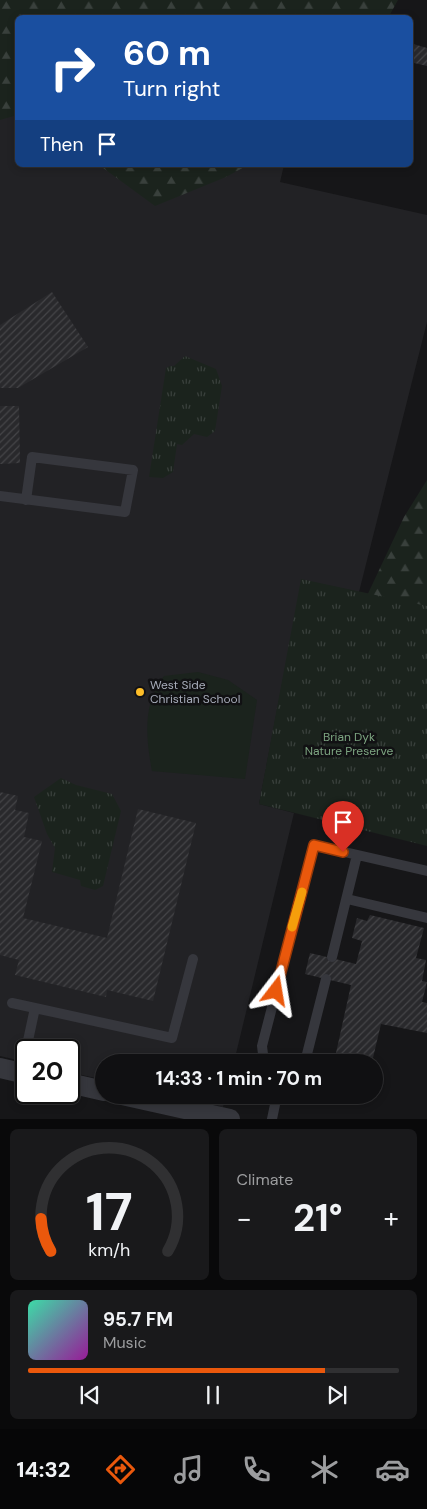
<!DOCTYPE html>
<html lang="en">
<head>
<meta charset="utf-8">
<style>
  :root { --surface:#101012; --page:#19191b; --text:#f1f3f6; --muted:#9c9d9f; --line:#303032; --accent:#ea580c }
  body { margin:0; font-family:"DM Sans",sans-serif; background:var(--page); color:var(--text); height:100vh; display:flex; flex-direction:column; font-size:19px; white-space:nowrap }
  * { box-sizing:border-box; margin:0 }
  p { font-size:16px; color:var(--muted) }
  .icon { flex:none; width:28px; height:28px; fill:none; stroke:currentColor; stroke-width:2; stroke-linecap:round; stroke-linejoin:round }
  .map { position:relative; height:1119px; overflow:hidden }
  .side { display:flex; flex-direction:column; gap:10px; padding:10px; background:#09090a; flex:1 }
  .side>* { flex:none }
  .top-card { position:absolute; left:15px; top:15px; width:398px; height:152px; border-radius:8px; box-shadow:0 2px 8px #0003,0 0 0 1px var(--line); background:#1a4fa0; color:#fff; overflow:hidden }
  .speed { position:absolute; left:15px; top:1039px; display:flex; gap:10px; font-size:25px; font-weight:700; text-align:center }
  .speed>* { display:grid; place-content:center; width:65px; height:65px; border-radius:50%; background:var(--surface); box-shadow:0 2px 8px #0003,0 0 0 1px var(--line); line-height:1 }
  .speed .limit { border:2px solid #111; border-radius:8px; background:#fff; color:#111 }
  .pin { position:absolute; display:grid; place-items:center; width:42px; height:42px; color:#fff; margin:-51px -21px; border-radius:50% 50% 50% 0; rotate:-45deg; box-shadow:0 0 5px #0007 }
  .pin .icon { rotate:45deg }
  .me { position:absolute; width:55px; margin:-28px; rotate:14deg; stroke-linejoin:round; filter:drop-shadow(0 0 4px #0008) }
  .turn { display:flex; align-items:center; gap:18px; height:105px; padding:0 25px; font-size:22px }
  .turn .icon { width:65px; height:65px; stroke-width:2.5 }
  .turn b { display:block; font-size:35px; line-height:42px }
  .then { display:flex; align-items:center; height:48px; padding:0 25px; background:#0003; gap:10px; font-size:19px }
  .big { font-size:38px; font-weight:700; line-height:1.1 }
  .side .tile { flex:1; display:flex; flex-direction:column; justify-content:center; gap:8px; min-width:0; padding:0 18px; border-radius:8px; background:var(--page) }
  .side .dial { align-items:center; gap:0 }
  .dial svg { height:130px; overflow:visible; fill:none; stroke:var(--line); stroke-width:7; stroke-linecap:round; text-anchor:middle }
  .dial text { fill:var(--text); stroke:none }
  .song { display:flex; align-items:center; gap:15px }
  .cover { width:60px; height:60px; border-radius:8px; background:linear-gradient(135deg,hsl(160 70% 55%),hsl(300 70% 35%)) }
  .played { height:5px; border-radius:2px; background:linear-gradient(90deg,var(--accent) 80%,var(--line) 80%) }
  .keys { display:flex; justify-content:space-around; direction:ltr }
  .heat { display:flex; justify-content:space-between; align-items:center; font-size:28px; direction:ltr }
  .side .tiles { flex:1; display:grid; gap:10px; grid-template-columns:1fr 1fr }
  .tile:last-child { grid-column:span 2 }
  .trip { position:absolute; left:95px; top:1054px; width:288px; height:50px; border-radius:25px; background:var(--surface); box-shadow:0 2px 8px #0003,0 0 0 1px var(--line); font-weight:700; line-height:50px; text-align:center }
  .menu { display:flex; height:80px; justify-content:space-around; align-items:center; background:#060607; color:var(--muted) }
  .menu .icon { width:35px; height:35px }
  .menu .active { color:var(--accent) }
  .menu b { font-size:22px; color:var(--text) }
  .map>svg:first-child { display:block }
  .built { fill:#222225 }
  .forest { fill:url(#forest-firs) }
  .park { fill:url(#park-tufts) }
  .garden { fill:#1b231d }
  .building { fill:url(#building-hatch) }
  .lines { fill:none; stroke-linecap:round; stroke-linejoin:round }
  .service { stroke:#36373d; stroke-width:10 }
  .minor { stroke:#36373d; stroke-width:20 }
  .route-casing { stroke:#983908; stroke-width:12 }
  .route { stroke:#ea580c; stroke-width:9 }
  .slow { stroke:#f59e0b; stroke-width:9 }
  .poi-dot { fill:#febe28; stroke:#111113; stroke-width:2 }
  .labels { text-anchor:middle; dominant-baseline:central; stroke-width:5; stroke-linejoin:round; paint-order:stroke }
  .poi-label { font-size:12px; fill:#a7acb9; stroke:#111113; text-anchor:start }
  .park-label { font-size:12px; fill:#7da581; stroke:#111113 }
</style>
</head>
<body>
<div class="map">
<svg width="427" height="1119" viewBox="0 0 427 1119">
  <defs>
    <pattern id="forest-firs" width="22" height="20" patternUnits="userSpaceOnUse" patternTransform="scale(1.25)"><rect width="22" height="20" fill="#1b231d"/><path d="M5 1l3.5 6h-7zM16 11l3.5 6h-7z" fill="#39403c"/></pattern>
    <pattern id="park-tufts" width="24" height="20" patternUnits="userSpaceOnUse" patternTransform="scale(1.25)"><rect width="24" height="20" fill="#1b231d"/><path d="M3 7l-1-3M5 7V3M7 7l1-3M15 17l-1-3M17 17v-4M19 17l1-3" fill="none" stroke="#39403c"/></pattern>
    <pattern id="building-hatch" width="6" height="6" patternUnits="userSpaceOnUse" patternTransform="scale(1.25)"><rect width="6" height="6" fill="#29292c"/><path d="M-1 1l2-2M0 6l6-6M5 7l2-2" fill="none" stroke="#454548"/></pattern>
  </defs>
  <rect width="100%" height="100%" fill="#161618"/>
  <path class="built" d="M0,0h58l-40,18v147h266l-4,17 147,33v107l-68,270 -57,-12 -43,224 35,9 -60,249h-130v18l-35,-8v-22h-43v12l-26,-6z
    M170,1095h56l-3,12z"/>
  <path class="forest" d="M0,0h398l-10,18h-370l-1,99 -3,-1 -14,4z
    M99,165h149l-22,12 -71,29z
    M427,480v343l-78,-189 55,-117z"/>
  <path class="park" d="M185,356l31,13 6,17 -7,45 -8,6 -13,-3 -12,11 -5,-1 -4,28 -10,6 -14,-1 17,-109 4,-2h4z
    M301,579l126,27v240l-168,-42z
    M61,778l15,7 36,9 9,17 -18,75 -8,4 -14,-4 -1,-6 -28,-8 3,-24 -8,-14 -13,-37z"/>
  <path class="garden" d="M198,672l30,8 29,20 -12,79 -93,-8c-6,-32 -10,-68 12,-95z"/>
  <path class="building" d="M410,43l17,5v18l-17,-4z
    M52,292l36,55 -70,41h-18v-63z
    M0,406h19l1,57 -20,1z
    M0,792l18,4 -3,14 14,3 -5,24 18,4 -19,77 84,20 31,-129 58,14 -43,178 -46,-11 -1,7 -91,-22 4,-15 -19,-5z
    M370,915l54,13 -8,30 10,2 -4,21 5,1 -5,20 5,1v30l-46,-9 -9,38h-38l17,-77 -46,-11 5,-21 46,11 6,-23 -10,-3 5,-20 10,3z"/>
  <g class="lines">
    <path class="service" d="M0,496l125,16 8,-42 -101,-13 -6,43
      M347,899l80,19
      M332,957l25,-102
      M12,1003l23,5
      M264,1062l-2,-16 52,-201 113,26
      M305,1062l21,-83
      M21,1073l14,-65 137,30 21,-79
      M272,1119l5,-24"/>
    <path class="minor" d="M0,1068l26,6
      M69,1083l35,8
      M122,1095l108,24"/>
  </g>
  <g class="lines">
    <defs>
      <path id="route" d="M276,991l38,-146 29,7"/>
    </defs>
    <use href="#route" class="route-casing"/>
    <use href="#route" class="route"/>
    <path class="slow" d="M292,927l10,-35"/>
  </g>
  <circle class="poi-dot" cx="140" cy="692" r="5"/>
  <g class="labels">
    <g class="poi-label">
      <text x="150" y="685">West Side<tspan x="150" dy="14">Christian School</tspan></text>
    </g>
    <g class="park-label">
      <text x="349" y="737">Brian Dyk<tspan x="349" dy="14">Nature Preserve</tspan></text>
    </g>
  </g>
</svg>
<div class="speed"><div class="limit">20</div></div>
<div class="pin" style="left:343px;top:852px;background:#d93025"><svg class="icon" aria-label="arrive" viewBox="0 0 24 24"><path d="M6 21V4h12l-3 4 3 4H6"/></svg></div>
<svg class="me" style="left:276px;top:991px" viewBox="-20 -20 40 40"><path d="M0-17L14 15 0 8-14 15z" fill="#ea580c" stroke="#fff" stroke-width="4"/></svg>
<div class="trip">14:33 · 1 min · 70 m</div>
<div class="top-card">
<div class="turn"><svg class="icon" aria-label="right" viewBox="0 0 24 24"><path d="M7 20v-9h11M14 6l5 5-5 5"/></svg><div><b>60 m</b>Turn right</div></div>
<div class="then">Then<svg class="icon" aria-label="arrive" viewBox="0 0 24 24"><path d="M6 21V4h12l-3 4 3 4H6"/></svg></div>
</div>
</div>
<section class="side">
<div class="tiles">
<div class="tile dial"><svg viewBox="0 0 100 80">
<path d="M14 69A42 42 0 1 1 86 69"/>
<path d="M14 69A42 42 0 0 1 8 49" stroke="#ea580c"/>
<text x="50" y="56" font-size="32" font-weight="700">17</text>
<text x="50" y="72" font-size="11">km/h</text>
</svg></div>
<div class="tile"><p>Climate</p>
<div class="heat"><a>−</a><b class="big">21°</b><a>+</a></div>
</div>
<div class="tile">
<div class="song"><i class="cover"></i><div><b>95.7 FM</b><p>Music</p></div></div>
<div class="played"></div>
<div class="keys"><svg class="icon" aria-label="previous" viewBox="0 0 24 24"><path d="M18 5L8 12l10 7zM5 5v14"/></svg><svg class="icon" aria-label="pause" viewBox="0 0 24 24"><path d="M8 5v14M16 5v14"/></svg><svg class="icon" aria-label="next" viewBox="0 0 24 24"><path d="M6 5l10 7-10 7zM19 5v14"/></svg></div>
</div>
</div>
</section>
<nav class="menu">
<b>14:32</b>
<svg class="icon active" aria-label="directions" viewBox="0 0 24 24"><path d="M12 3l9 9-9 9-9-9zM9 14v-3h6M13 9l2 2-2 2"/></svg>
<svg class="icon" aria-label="music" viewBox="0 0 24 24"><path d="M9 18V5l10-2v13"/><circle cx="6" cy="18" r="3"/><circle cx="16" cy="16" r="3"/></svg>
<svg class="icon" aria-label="phone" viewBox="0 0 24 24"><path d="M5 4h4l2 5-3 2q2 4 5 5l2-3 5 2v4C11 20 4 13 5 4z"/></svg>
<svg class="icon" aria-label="climate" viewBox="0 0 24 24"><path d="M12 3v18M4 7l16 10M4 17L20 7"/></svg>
<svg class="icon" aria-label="car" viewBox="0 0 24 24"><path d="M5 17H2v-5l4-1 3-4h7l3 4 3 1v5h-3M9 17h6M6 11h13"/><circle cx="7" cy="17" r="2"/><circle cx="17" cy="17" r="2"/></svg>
</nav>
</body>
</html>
